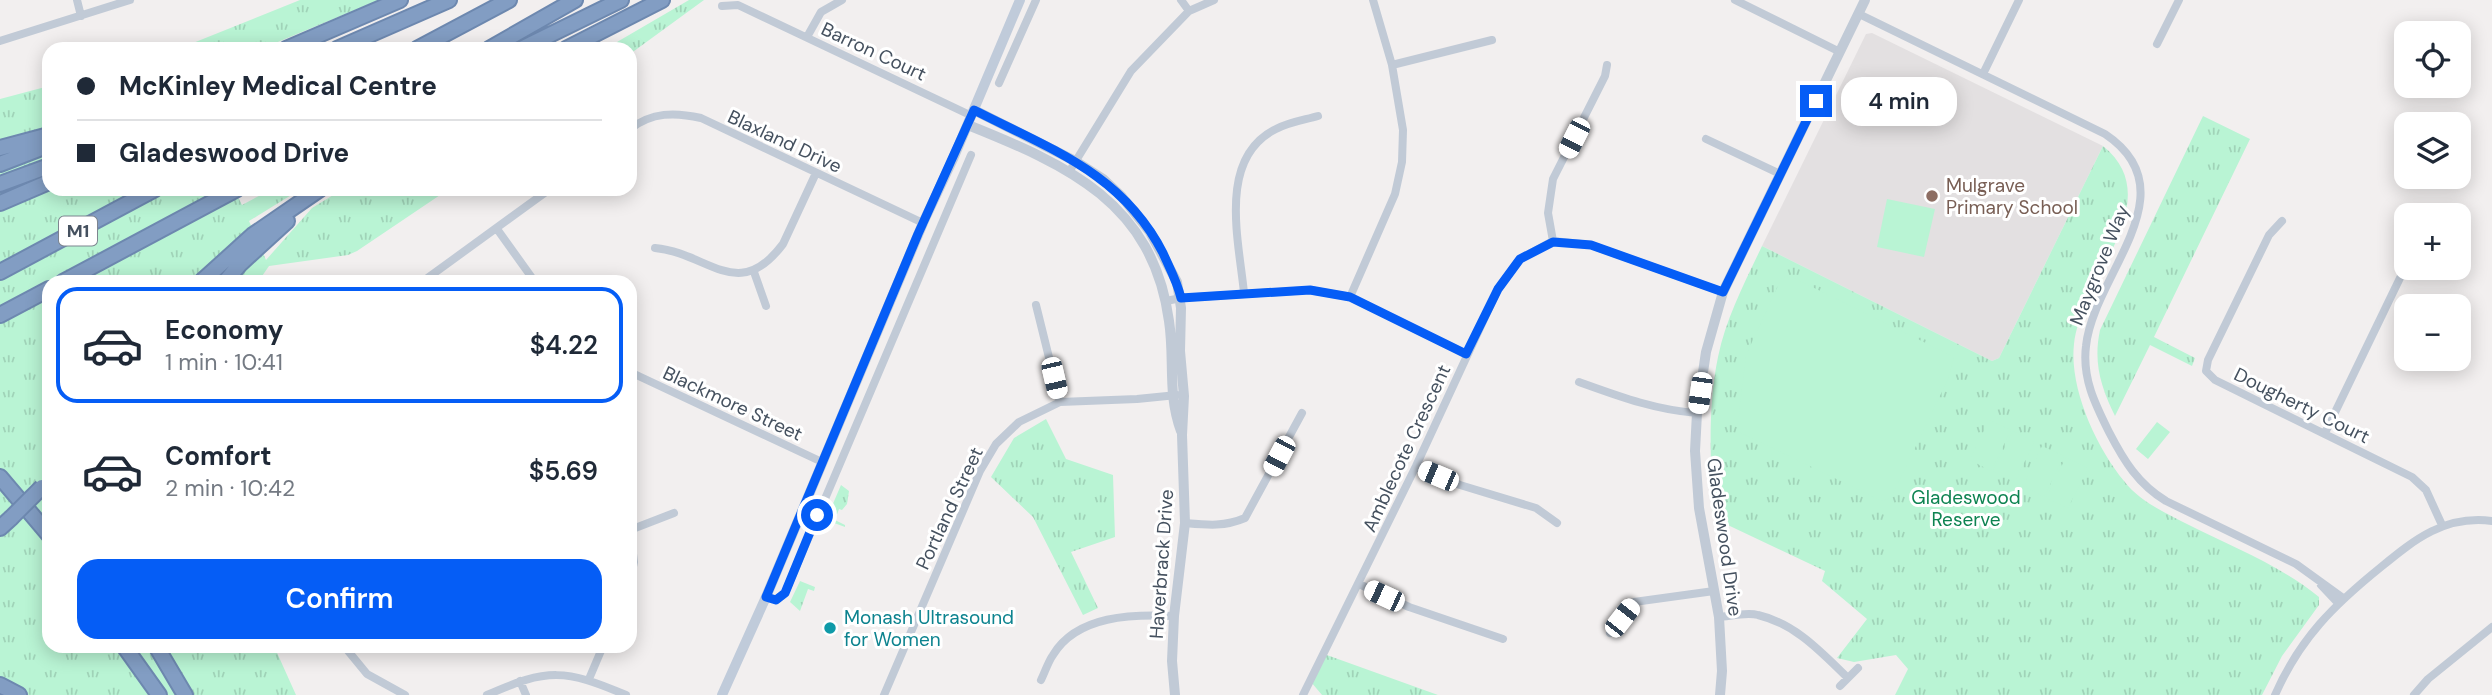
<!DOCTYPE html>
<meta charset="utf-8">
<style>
:root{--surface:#fff;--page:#f6f6f7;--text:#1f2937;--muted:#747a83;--line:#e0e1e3;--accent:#055df6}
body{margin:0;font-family:"DM Sans",sans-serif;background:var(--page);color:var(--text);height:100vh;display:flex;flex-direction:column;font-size:26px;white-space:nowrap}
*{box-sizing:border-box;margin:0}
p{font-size:23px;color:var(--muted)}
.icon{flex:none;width:38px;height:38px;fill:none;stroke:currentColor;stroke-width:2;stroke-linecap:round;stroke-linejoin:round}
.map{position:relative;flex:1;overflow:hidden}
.drawer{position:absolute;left:42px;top:275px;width:595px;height:378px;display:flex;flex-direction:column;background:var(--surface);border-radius:21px;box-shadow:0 4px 18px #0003}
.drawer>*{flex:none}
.top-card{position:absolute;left:42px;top:42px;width:595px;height:154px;border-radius:21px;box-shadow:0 4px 18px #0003;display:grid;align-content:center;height:154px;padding:0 35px;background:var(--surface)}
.controls{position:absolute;left:2394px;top:21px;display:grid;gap:14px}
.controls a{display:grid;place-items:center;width:77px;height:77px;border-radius:14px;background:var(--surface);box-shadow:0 4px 18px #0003;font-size:35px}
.end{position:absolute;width:32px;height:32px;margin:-16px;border:9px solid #055df6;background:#fff;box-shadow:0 0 0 4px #fff}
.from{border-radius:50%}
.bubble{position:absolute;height:49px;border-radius:21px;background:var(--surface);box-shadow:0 4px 18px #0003;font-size:23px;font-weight:600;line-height:49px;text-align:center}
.car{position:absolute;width:21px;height:42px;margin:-21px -10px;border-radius:9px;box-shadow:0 0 5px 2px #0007;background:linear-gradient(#fff 24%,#345 0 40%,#fff 0 76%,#345 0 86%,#fff 0)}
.top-card b{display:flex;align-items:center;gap:24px;height:66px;font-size:26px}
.top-card b+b{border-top:2px solid var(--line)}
.top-card i{width:18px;height:18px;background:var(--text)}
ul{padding:12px 0 0;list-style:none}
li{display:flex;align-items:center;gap:21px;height:116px;margin:0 14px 10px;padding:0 21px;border:4px solid transparent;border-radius:21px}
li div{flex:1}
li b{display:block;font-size:26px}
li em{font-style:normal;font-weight:600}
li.current{border-color:var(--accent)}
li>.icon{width:63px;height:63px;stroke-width:1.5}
.action{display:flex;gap:14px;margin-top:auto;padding:14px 35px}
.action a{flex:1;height:80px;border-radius:21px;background:var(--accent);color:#fff;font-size:28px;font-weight:600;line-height:80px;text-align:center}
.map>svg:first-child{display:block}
.education{fill:#e3e0e1}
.grass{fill:url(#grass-tufts)}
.pitch{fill:#b9f4d4}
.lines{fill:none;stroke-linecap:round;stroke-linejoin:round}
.motorway-casing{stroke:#6d88af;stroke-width:18}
.minor{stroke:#c1cad6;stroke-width:8}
.tertiary{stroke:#c1cad6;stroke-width:10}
.secondary{stroke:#c0cbda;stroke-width:10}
.motorway{stroke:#829dc3;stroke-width:14}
.motorway-bridge-casing{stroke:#6d88af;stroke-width:18;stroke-linecap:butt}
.motorway-bridge{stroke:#829dc3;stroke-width:14}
.route{stroke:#055df6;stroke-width:9}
.education-dot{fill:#8d6e63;stroke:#fff;stroke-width:2.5}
.culture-dot{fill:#0f9aa8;stroke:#fff;stroke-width:2.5}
.labels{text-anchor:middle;stroke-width:6;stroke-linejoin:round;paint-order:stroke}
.shield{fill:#fff;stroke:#7d858f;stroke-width:2}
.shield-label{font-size:18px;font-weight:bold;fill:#45515f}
.street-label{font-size:19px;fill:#45515f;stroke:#fff}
.education-label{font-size:19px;fill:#785e54;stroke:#fff;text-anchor:start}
.park-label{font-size:19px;fill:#0d8351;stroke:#fff}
.culture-label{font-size:19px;fill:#0d838f;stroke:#fff;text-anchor:start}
</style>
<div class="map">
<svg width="2492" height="695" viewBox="0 0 2492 695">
<defs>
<pattern id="grass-tufts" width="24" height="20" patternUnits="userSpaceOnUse" patternTransform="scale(1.75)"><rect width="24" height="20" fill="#b9f4d4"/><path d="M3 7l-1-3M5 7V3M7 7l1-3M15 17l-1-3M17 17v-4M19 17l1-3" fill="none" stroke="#a0d3b8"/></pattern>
</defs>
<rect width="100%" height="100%" fill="#f2efef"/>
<path class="education" d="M1872 33 2103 146 1999 358 1992 361 1762 246 1866 34Z"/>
<path class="grass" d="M300 0H379L261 49H178Z
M689 0H704L630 54V49H605Z
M49 86V189H234L242 205 272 189H301L249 221 266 260 312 208 343 189H449L357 251 348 255 269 266 258 282H49V646H274L296 695H0V99Z
M2203 116 2250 139 2154 337 2195 358 2192 366 2150 345 2115 416C2101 387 2093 363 2100 330Z
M2103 146C2170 200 2081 279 2074 344 2069 388 2096 447 2124 481 2140 502 2166 513 2189 525 2234 548 2280 565 2319 597V605L2282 656 2262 695H1895L1908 669 1896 655 1854 662 1837 658 1867 619 1822 581 1825 571 1713 518C1711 464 1707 410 1718 357 1726 318 1745 282 1762 246L1992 361 1999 358Z
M1046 419 1066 459 1113 475 1115 537 1071 552 1098 608 1083 615 1033 517 991 477 1014 438Z
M841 485 849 491 847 504 842 510 839 509 835 520 845 525V527L826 520Z
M800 581 815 587 814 591 808 589 800 611 790 602Z
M1324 654 1438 695H1322L1311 682Z"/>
<path class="pitch" d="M1887 199 1935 209 1924 257 1877 247Z
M1788 275 1954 357 1948 379 1891 498 1882 501 1737 431 1746 355 1781 279Z
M1989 420 2011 430 1991 471 1970 460Z
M2157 422 2170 432 2148 459 2136 449Z
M2013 431 2034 442 2015 482 1993 471Z
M2042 446 2064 456 2044 497 2023 486Z
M2066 457 2088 468 2068 508 2046 498Z"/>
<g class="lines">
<g class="motorway-casing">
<path id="motorway" d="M286 49 400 0
M337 49 449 0
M417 49 509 0
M489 49 575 0
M521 49 621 0
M566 49 662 0
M0 148 49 135
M0 164 49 145
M0 184 49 166
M0 203 49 182
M0 272 155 189
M63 282 237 189
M201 282 253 235 320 189
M225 282 240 264 287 221
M0 315 49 289
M0 477 49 535
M0 528 11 518
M124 646 159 695
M156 646 185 695
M0 685 19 695"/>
</g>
<path class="minor" d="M77 0 81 16
M1181 0 1189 11
M1735 0 1840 52
M722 6 738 5 972 116
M1859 14 2105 134C2192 192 2093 275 2086 346 2082 378 2095 404 2109 432 2124 461 2138 484 2166 501L2296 564 2343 598
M807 37 821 12 842 0
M0 41 130 0
M2157 44 2179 0
M1392 65 1492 40
M1983 74 2019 0
M999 83 1036 0
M630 129C652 112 675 112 701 118L923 223
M1706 139 1780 174
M1069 172 1131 71 1189 11 1214 0
M2282 221 2269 235 2208 360 2206 371 2215 380 2412 477 2426 490 2442 525
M497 229 535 282
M1553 241 1548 213 1553 179 1605 76 1607 65
M655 248C709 253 738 304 783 244L816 173
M754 272 766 306
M422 282 550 189
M1244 293C1239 241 1217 158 1276 129 1289 122 1304 120 1318 116
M1350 297 1395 194 1402 162 1403 130 1392 65 1373 0
M1166 301 1181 298 1310 290 1350 297 1466 354
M1036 305 1060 402
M630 372 822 462
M1579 382C1618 396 1655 410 1697 413
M2325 433 2400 278
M1416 466 1460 485 1536 508 1557 523
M1185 523C1207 525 1224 527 1245 518L1302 413
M630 530 634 562 630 581
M630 530 674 513
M1359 584 1409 607 1503 639
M2321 585 2338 603
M766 597 776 600 785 593 971 155
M1719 617C1731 616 1747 612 1758 615 1796 624 1821 652 1848 678
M1610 633 1634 602 1714 591
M344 646 367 674 405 695
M589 679 603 646
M1041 680C1045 672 1048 662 1053 655 1077 615 1133 614 1174 616
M520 681 526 695
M1840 686 1858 668
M487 695C548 668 565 669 626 695
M884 695 980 471 996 444 1019 422 1060 402 1137 399 1177 395
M1303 695 1416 466 1498 289 1520 259 1553 241 1591 245 1723 292
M2275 695C2300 638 2334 605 2381 567 2415 539 2445 515 2492 521
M2414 695 2428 679 2492 627"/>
<path class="tertiary" d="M974 110 1075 161 1103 179 1122 197 1150 232 1177 282 1181 308 1180 351 1184 396 1182 435 1185 523 1174 616 1172 661 1175 695
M968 125C1068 165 1153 203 1169 321 1175 360 1167 393 1181 431
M1720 695 1722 671 1719 617 1699 508 1695 451 1697 413 1706 352 1723 292 1865 0"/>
<path class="secondary" d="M722 695 766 597 923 223 953 159 1020 0"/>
<use href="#motorway" class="motorway"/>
<g class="motorway-bridge-casing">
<path id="motorway-bridge" d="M11 518 42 487"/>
</g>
<use href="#motorway-bridge" class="motorway-bridge"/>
</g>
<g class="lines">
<path class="route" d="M817 515 785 593 776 600 766 597 918 234 974 110C1050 149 1122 173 1163 253 1170 269 1177 281 1181 298L1310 290 1350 297 1466 354 1498 289 1520 259 1553 242 1591 245 1723 292 1816 101"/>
</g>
<circle class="education-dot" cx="1932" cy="196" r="7"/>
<circle class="culture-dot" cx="830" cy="628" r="7"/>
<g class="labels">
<rect class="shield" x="59" y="216.5" width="38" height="29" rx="5"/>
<g class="shield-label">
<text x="78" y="237">M1</text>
</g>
<g class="street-label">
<text transform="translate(874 51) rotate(25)" y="7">Barron Court</text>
<text transform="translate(785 141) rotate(25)" y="7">Blaxland Drive</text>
<text transform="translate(2099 265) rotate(-68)" y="7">Maygrove Way</text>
<text transform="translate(733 403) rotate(25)" y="7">Blackmore Street</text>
<text transform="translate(2302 405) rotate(26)" y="7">Dougherty Court</text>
<text transform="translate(1406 448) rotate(-65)" y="7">Amblecote Crescent</text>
<text transform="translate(949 508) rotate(-65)" y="7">Portland Street</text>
<text transform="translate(1725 537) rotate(82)" y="7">Gladeswood Drive</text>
<text transform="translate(1161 564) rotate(-86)" y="7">Haverbrack Drive</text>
</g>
<g class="education-label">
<text x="1946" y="192">Mulgrave<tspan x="1946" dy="22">Primary School</tspan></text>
</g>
<g class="park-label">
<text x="1966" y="504">Gladeswood<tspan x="1966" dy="22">Reserve</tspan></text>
</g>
<g class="culture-label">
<text x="844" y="624">Monash Ultrasound<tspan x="844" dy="22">for Women</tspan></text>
</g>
</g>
</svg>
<div class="controls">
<a><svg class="icon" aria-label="locate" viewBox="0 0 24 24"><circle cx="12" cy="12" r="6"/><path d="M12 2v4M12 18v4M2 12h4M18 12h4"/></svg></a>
<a><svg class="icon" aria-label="layers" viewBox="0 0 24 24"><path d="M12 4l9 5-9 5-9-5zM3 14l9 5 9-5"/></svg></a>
<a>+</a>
<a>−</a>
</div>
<i class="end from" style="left:817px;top:515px"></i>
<i class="end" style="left:1816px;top:101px"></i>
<div class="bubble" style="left:1841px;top:77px;width:116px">4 min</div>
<i class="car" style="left:1574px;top:138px;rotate:207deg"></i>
<i class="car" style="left:1054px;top:378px;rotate:167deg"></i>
<i class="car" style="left:1700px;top:393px;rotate:188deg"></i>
<i class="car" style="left:1279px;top:456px;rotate:208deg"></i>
<i class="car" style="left:1438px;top:476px;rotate:293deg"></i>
<i class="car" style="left:1384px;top:596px;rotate:295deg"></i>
<i class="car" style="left:1622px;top:618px;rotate:38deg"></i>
<div class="top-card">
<b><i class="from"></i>McKinley Medical Centre</b>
<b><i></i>Gladeswood Drive</b>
</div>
<section class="drawer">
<ul>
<li class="current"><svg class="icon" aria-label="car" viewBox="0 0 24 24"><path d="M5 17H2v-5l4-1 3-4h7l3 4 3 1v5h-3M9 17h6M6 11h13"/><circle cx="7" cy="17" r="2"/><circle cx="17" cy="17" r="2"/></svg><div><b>Economy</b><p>1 min · 10:41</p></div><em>$4.22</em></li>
<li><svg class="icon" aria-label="car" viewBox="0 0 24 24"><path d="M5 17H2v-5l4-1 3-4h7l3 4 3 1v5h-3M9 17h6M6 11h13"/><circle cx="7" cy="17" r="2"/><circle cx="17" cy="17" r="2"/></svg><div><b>Comfort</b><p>2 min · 10:42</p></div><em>$5.69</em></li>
</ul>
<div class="action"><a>Confirm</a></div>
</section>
</div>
